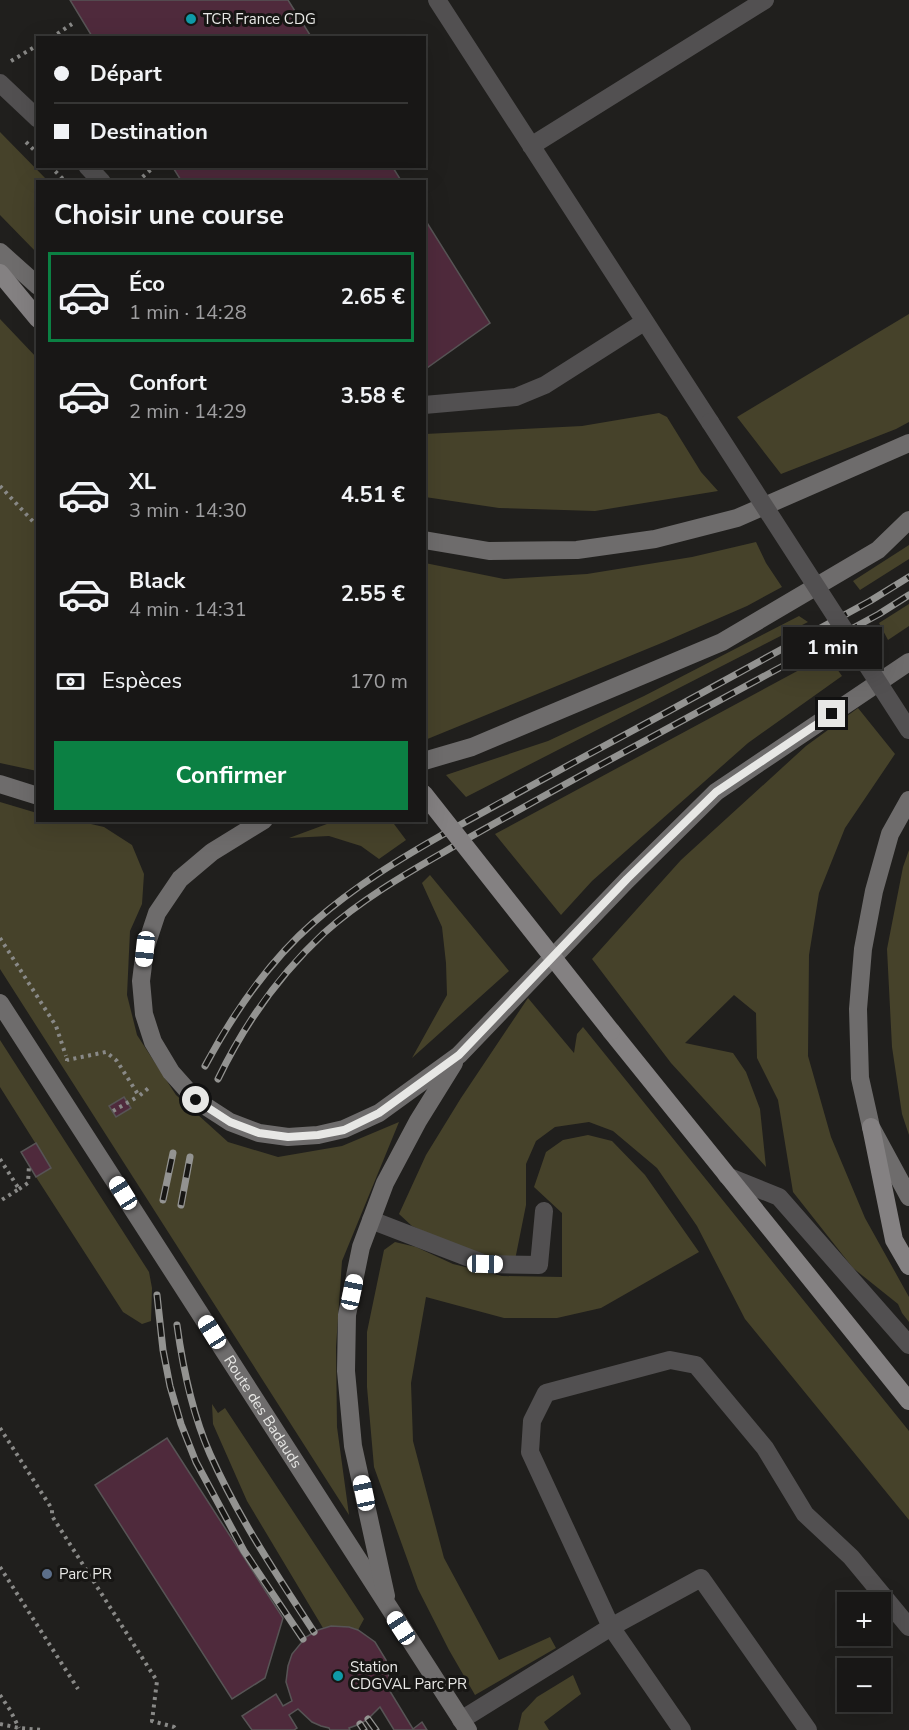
<!DOCTYPE html>
<html lang="fr">
<meta charset="utf-8">
<style>
:root{--surface:#181716;--page:#252423;--text:#f1f3f6;--muted:#9f9fa1;--line:#363635;--accent:#0b8043}
body{margin:0;font-family:"Nunito Sans",sans-serif;background:var(--page);color:var(--text);height:100vh;display:flex;flex-direction:column;font-size:22px;white-space:nowrap}
*{box-sizing:border-box;margin:0}
p{font-size:20px;color:var(--muted)}
.icon{flex:none;width:33px;height:33px;fill:none;stroke:currentColor;stroke-width:2;stroke-linecap:round;stroke-linejoin:round}
.map{position:relative;flex:1;overflow:hidden}
.side{position:absolute;left:36px;top:180px;width:390px;height:642px;display:flex;flex-direction:column;background:var(--surface);border-radius:0px;box-shadow:0 6px 24px #0002,0 0 0 2px var(--line)}
.side>*{flex:none}
.banner{position:absolute;left:36px;top:36px;width:390px;height:132px;border-radius:0px;box-shadow:0 6px 24px #0002,0 0 0 2px var(--line);display:grid;align-content:center;height:132px;padding:0 18px;background:var(--surface)}
.controls{position:absolute;left:837px;top:1592px;display:grid;gap:12px}
.controls a{display:grid;place-items:center;width:54px;height:54px;border-radius:0px;background:var(--surface);box-shadow:0 6px 24px #0002,0 0 0 2px var(--line);font-size:30px}
.end{position:absolute;width:27px;height:27px;margin:-14px;border:8px solid #e7e7e5;background:#111;box-shadow:0 0 0 3px #111}
.from{border-radius:50%}
.bubble{position:absolute;height:42px;border-radius:0px;background:var(--surface);box-shadow:0 6px 24px #0002,0 0 0 2px var(--line);font-size:20px;font-weight:700;line-height:42px;text-align:center}
.car{position:absolute;width:18px;height:36px;margin:-18px -9px;border-radius:8px;box-shadow:0 0 4px 2px #0007;background:linear-gradient(#fff 24%,#345 0 40%,#fff 0 76%,#345 0 86%,#fff 0)}
.banner b{display:flex;align-items:center;gap:21px;height:57px;font-size:22px}
.banner b+b{border-top:2px solid var(--line)}
.banner i{width:15px;height:15px;background:var(--text)}
ul{padding:0;list-style:none}
li{display:flex;align-items:center;gap:18px;height:90px;margin:0 12px 9px;padding:0 6px;border:3px solid transparent;border-radius:0px}
li div{flex:1}
li b{display:block;font-size:22px}
li em{font-style:normal;font-weight:700}
li.on{border-color:var(--accent)}
li>.icon{width:54px;height:54px;stroke-width:1.5}
h2{padding:0 18px;font-size:27px;line-height:72px}
.pay{display:flex;align-items:center;gap:15px;height:66px;padding:0 18px;font-size:22px}
.pay p{margin-inline-start:auto}
.cta{display:flex;gap:12px;margin-top:auto;padding:12px 18px}
.cta a{flex:1;height:69px;border-radius:0px;background:var(--accent);color:#fff;font-size:24px;font-weight:700;line-height:69px;text-align:center}
.map>svg:first-child{display:block}
.green{fill:#46422a}
.building{fill:#4f2a3c;stroke:#575455;stroke-width:1.5}
.lines{fill:none;stroke-linecap:round;stroke-linejoin:round}
.path{stroke:#898987;stroke-width:4;stroke-dasharray:3 4.5;stroke-linecap:butt}
.lane{stroke:#525051;stroke-width:18}
.secondary{stroke:#6e6c6c;stroke-width:18}
.primary{stroke:#848182;stroke-width:18}
.rail-casing{stroke:#939391;stroke-width:7}
.rail{stroke:#171614;stroke-width:4.5;stroke-dasharray:14;stroke-linecap:butt}
.lane-bridge{stroke:#525051;stroke-width:18}
.primary-bridge{stroke:#848182;stroke-width:18}
.route{stroke:#e7e7e5;stroke-width:8}
.culture-dot{fill:#0f9aa8;stroke:#171614;stroke-width:2}
.service-dot{fill:#5c6f8a;stroke:#171614;stroke-width:2}
.labels{text-anchor:middle;stroke-width:6;stroke-linejoin:round;paint-order:stroke}
.poi-label{font-size:15px;fill:#e7e7e5;stroke:#171614;text-anchor:start}
.street-label{font-size:15px;fill:#e7e7e5;stroke:#171614}
</style>
<div class="map">
<svg width="909" height="1730" viewBox="0 0 909 1730">
<rect width="100%" height="100%" fill="#201f1d"/>
<path class="green" d="M0 132 48 181 38 182 37 253 0 215Z
M909 314V422L896 429 781 474 737 417Z
M0 319 37 358V771L0 763Z
M659 413 667 417 701 472 718 491 595 511 499 508 425 497V434L582 426Z
M756 542 766 563 782 587 747 606 664 642 425 740V563L504 579 587 574 692 557Z
M909 545V559L860 590 853 581Z
M909 604V626L888 640 879 623Z
M799 616 808 622 466 797 446 775 548 741 644 696Z
M827 655 842 676 748 743 592 881 561 915 495 834Z
M858 708 895 754 845 828 819 893 809 955 808 1056 831 1137 865 1218 909 1297V1322L902 1313 898 1304 853 1268 793 1192 778 1100 757 1058 756 1013 734 995 685 1043 733 1053 746 1072 760 1109 766 1167 671 1063 592 959 681 860 806 746Z
M0 802 37 813 38 820 78 821 104 827 132 845 144 874 142 904 130 931 127 995 137 1035 176 1095 228 1142 278 1157 342 1146 399 1122 342 1261 336 1347 337 1427 349 1515 0 969Z
M391 820 406 840 379 859 361 846 329 836 289 838 335 821Z
M909 850V1135L902 1114 892 1047 887 949 903 867Z
M430 875 509 971 412 1058 447 995 446 963 442 927 422 883Z
M528 998 574 1053 577 1034 583 1027 909 1431V1520L745 1319 697 1226 657 1168 613 1131 589 1122 555 1127 536 1141 526 1164V1205L515 1260 488 1257 440 1239 412 1226 399 1214 426 1155 461 1098Z
M0 1040 149 1272 152 1288 151 1321 142 1324 123 1312 36 1177 51 1168 0 1087Z
M588 1135 612 1141 645 1175 699 1252 601 1308 557 1318H504L426 1297 411 1383 413 1441 444 1558 499 1660 550 1637 556 1648 475 1695 449 1650 418 1589 374 1467 367 1387V1332L384 1250 395 1242 416 1247 453 1264 502 1276 562 1277V1213L534 1187 546 1152 563 1140Z
M212 1404 218 1413 225 1408 364 1619 358 1630 338 1626 323 1628 247 1501 213 1424Z
M573 1675 581 1694 544 1722 549 1730H518L522 1713 537 1697Z"/>
<path class="building" d="M70 0H288L312 38H93Z
M172 166H392L402 182H182Z
M424 218 490 323 424 370Z
M124 1097 131 1108 116 1117 109 1106Z
M36 1143 51 1168 36 1177 21 1152Z
M167 1438 283 1618 265 1678 232 1699 95 1485Z
M331 1626 349 1627 358 1630 375 1642 386 1660 389 1679 388 1688 413 1729 422 1722 427 1730H394L380 1707 368 1719 360 1724 349 1728 350 1730H330L329 1728 321 1726 312 1722 298 1709 289 1715 297 1728 294 1730H252L242 1716 276 1694 283 1706 292 1701 286 1682 288 1666 292 1654 306 1637 318 1630Z"/>
<g class="lines">
<path class="path" d="M51 38 72 24
M11 61 38 45
M26 142 38 154
M50 166 65 181
M137 182 155 166
M0 486 38 527
M0 938 56 1026 66 1056
M67 1061V1060L106 1052 117 1061 139 1096 151 1086
M113 1111 139 1096
M0 1159 19 1189 0 1201
M19 1189 28 1183 29 1165
M0 1428 52 1509V1516L157 1681 152 1721 174 1727 176 1730
M0 1567 78 1689
M0 1695 10 1710 19 1728
M0 1724 19 1728 43 1730"/>
<path class="lane" d="M437 0 710 422
M0 83 38 119
M531 146 765 0
M87 166 102 182
M424 405 516 397 545 385 644 322
M727 1176 779 1197 909 1345
M371 1220 485 1264 539 1265 544 1211
M461 1720 611 1627 682 1730
M808 1730 701 1578 611 1627 530 1452 532 1421 546 1393 670 1360 696 1365 765 1448 805 1514 851 1557 909 1627"/>
<g class="secondary">
<path d="M0 252 38 286"/>
<path d="M424 540 489 551 577 550 655 539 737 518 909 443"/>
<path d="M424 761 472 747 722 642 878 550 909 520"/>
<path d="M0 784 38 796"/>
<path d="M909 800 890 834 874 891 863 949 858 1009 860 1078 871 1127 909 1197"/>
<path d="M264 820 212 852 180 879 157 913 145 949 141 981 144 1014 153 1042 171 1072 196 1100 230 1122 259 1133 288 1137 318 1135 344 1129 379 1113 459 1055 627 880 716 792 909 662"/>
<path id="s1" d="M0 1003 468 1730"/>
<path d="M386 1596 353 1446 346 1371 347 1315 361 1247 385 1183 418 1121 454 1063"/>
</g>
<path class="primary" d="M0 273 38 319
M611 1031 909 1401
M871 1127 894 1240 909 1266"/>
<g class="rail-casing">
<path id="rail" d="M205 1066C234 1012 268 962 314 922 355 886 401 858 449 831 492 807 536 783 580 759 677 707 773 654 870 601L909 577
M218 1079C245 1023 278 976 324 933 361 900 402 876 444 852 493 824 542 797 591 770 687 718 783 666 879 614L909 595
M163 1200 173 1153
M181 1205 190 1157
M157 1295 163 1350 170 1386 181 1424 196 1462 244 1551 303 1639
M177 1325C183 1369 192 1413 210 1454 238 1517 276 1574 314 1632
M368 1719 376 1730
M360 1724 364 1730"/>
</g>
<use href="#rail" class="rail"/>
<path class="lane-bridge" d="M710 422 909 730"/>
<path class="primary-bridge" d="M424 794 611 1031"/>
</g>
<g class="lines">
<path class="route" d="M196 1100 230 1122 259 1133 288 1137 318 1135 344 1130 379 1113 459 1055 627 879 716 792 832 714"/>
</g>
<g class="culture-dot">
<circle cx="191" cy="19" r="6"/>
<circle cx="338" cy="1676" r="6"/>
</g>
<circle class="service-dot" cx="47" cy="1574" r="6"/>
<g class="labels">
<g class="poi-label">
<text x="203" y="24">TCR France CDG</text>
<text x="59" y="1579">Parc PR</text>
<text x="350" y="1672">Station<tspan x="350" dy="17">CDGVAL Parc PR</tspan></text>
</g>
<g class="street-label">
<text dy="5" stroke="none"><textPath href="#s1" startOffset="486">Route des Badauds</textPath></text>
</g>
</g>
</svg>
<div class="controls">
<a>+</a>
<a>−</a>
</div>
<i class="end from" style="left:196px;top:1100px"></i>
<i class="end" style="left:832px;top:714px"></i>
<div class="bubble" style="left:783px;top:627px;width:99px">1 min</div>
<i class="car" style="left:145px;top:949px;rotate:186deg"></i>
<i class="car" style="left:123px;top:1193px;rotate:328deg"></i>
<i class="car" style="left:485px;top:1264px;rotate:91deg"></i>
<i class="car" style="left:352px;top:1292px;rotate:12deg"></i>
<i class="car" style="left:212px;top:1332px;rotate:328deg"></i>
<i class="car" style="left:364px;top:1493px;rotate:348deg"></i>
<i class="car" style="left:401px;top:1628px;rotate:327deg"></i>
<div class="banner">
<b><i class="from"></i>Départ</b>
<b><i></i>Destination</b>
</div>
<section class="side">
<h2>Choisir une course</h2>
<ul>
<li class="on"><svg class="icon" aria-label="car" viewBox="0 0 24 24"><path d="M5 17H2v-5l4-1 3-4h7l3 4 3 1v5h-3M9 17h6M6 11h13"/><circle cx="7" cy="17" r="2"/><circle cx="17" cy="17" r="2"/></svg><div><b>Éco</b><p>1 min · 14:28</p></div><em>2.65 €</em></li>
<li><svg class="icon" aria-label="car" viewBox="0 0 24 24"><path d="M5 17H2v-5l4-1 3-4h7l3 4 3 1v5h-3M9 17h6M6 11h13"/><circle cx="7" cy="17" r="2"/><circle cx="17" cy="17" r="2"/></svg><div><b>Confort</b><p>2 min · 14:29</p></div><em>3.58 €</em></li>
<li><svg class="icon" aria-label="car" viewBox="0 0 24 24"><path d="M5 17H2v-5l4-1 3-4h7l3 4 3 1v5h-3M9 17h6M6 11h13"/><circle cx="7" cy="17" r="2"/><circle cx="17" cy="17" r="2"/></svg><div><b>XL</b><p>3 min · 14:30</p></div><em>4.51 €</em></li>
<li><svg class="icon" aria-label="car" viewBox="0 0 24 24"><path d="M5 17H2v-5l4-1 3-4h7l3 4 3 1v5h-3M9 17h6M6 11h13"/><circle cx="7" cy="17" r="2"/><circle cx="17" cy="17" r="2"/></svg><div><b>Black</b><p>4 min · 14:31</p></div><em>2.55 €</em></li>
</ul>
<div class="pay"><svg class="icon" aria-label="cash" viewBox="0 0 24 24"><path d="M3 7h18v10H3z"/><circle cx="12" cy="12" r="2"/></svg>Espèces<p>170 m</p></div>
<div class="cta"><a>Confirmer</a></div>
</section>
</div>
